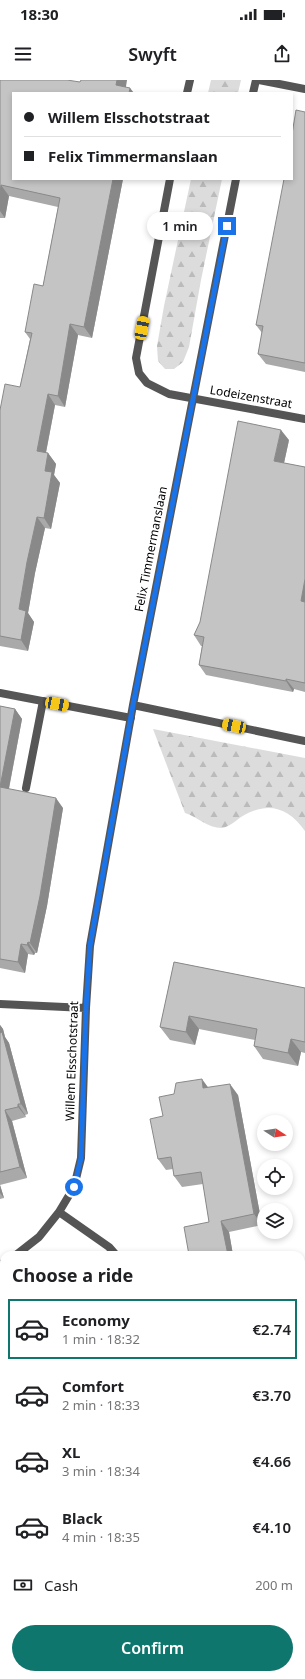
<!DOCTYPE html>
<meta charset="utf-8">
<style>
:root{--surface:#fff;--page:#f2f2f2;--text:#202124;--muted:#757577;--line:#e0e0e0;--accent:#0f766e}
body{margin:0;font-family:"Noto Sans",sans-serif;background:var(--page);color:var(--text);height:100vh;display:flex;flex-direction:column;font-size:15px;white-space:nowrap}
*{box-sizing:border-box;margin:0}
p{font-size:13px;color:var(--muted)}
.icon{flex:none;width:22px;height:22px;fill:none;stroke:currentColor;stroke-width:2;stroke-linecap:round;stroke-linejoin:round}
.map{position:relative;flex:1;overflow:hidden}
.drawer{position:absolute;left:0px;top:1171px;width:305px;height:428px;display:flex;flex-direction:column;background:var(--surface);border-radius:12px 12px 0 0;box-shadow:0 2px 6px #0003}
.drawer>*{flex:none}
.guide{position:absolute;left:12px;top:12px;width:281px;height:88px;border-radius:0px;box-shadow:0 2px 6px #0003;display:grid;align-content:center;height:88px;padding:0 12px;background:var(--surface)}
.needle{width:26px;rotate:102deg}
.tools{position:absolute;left:257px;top:1035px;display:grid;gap:8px}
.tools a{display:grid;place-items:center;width:36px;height:36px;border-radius:50%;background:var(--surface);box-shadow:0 2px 6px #0003;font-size:20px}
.end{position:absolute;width:18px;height:18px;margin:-9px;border:5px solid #1a73e8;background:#fff;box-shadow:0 0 0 2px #fff}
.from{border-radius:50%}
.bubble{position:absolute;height:28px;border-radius:14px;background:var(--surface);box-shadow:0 2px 6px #0003;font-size:13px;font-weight:600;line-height:28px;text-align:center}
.car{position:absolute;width:12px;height:24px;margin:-12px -6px;border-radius:5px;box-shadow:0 0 3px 1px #0007;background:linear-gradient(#f5c518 24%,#345 0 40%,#f5c518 0 76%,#345 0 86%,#f5c518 0)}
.guide b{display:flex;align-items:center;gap:14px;height:38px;font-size:15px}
.guide b+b{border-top:1px solid var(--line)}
.guide i{width:10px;height:10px;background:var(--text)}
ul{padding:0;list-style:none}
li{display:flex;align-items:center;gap:12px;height:60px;margin:0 8px 6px;padding:0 4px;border:2px solid transparent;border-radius:0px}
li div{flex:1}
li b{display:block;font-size:15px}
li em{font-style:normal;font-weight:600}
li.active{border-color:var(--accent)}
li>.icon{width:36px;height:36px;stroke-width:1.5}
h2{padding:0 12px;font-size:18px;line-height:48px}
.pay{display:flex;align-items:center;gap:10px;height:44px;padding:0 12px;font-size:15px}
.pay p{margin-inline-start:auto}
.cta{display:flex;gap:8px;margin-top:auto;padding:8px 12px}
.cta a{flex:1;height:46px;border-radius:24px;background:var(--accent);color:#fff;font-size:16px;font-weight:600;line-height:46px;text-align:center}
.status{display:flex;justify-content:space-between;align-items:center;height:28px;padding:0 20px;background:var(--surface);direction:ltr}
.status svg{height:11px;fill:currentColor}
header{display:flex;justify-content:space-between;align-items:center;height:52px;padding:0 12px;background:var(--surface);font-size:18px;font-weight:600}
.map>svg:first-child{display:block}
.forest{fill:url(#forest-firs)}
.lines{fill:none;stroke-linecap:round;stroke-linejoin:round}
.service{stroke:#555;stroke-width:8}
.minor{stroke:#555;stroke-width:8}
.wall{fill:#a9a9a9}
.shaded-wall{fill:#898989}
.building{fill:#c4c4c4;stroke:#898989}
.route{stroke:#1a73e8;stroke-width:5}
.labels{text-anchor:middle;stroke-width:4;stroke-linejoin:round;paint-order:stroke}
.street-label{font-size:12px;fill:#000;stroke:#fff}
</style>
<div class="status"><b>18:30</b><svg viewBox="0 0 49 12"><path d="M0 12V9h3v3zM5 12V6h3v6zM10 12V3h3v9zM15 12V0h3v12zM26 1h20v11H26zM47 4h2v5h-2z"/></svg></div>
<header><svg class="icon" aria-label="menu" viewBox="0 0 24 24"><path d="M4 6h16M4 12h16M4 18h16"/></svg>Swyft<svg class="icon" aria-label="share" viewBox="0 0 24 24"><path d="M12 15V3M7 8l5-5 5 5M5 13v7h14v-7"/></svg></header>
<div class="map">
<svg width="305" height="1599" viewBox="0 0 305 1599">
<defs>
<pattern id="forest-firs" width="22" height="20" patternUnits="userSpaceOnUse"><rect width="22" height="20" fill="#dcdcdc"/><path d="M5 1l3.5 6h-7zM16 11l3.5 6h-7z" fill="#bbb"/></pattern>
</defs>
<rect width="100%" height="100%" fill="#fff"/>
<path class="forest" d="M211 0H241L238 13H208Z
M191 99H222L201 200 189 267 183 282 174 289H165L158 281 157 266 164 226Z
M153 649 305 678V751C288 727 267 721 241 737 236 741 228 747 222 748 207 748 198 737 185 733Z"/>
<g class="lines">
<path class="service" d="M26 708 43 621"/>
<path class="minor" d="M259 0 305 9
M187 13 190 0
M253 13 256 0
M170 99 136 278 139 293 147 303 169 314 305 339
M0 613 131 638
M133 625 305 661
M0 924 86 928
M59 1132 109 1167 116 1175
M16 1175 39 1157 59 1132 74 1107 81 1078 86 928 90 866 133 625 236 99
M0 1184 4 1183
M237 1599 238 1595"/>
</g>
<path class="wall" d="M0 0 80 2 127 0 13 99H123L92 258 78 255 65 327 55 325 46 373H48L56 384 54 395 60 403 51 449 45 448 35 493 28 533 34 542 28 571 0 566V330L20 307 30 259 25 252 43 206 58 127 9 116 5 138H0Z
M305 32V292L266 284 258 274 262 253 256 245Z
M289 360 284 383 305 387V612L294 609 293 612 206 595 199 585 202 566H201L194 555Z
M0 626 15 629 22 639 9 709 63 728 47 826 37 873H35L34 875 28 874 25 893 0 888Z
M174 882 305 908V973L301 972 298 986 263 979 254 966 255 960 199 949 195 965 170 960 160 947Z
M0 945 3 949 5 957 9 963 28 1034 25 1035 26 1037 12 1041 27 1098 0 1105 4 1118 0 1119Z
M208 1007 238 1015 262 1145 229 1152 233 1175H189L209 1142 203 1104 182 1107 174 1096 173 1089 166 1090 158 1079Z
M4 1212V1256L0 1257V1213Z
M301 1308 304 1312 305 1316V1407L301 1408Z
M0 1371 2 1375 4 1381V1595H184L185 1599H0Z
M301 1411 305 1430V1592L301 1593Z"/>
<path class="shaded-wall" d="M117 0H127L125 13 116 5Z
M130 8 134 13H129Z
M113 99H123L92 258 84 247Z
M1 105 9 116 5 138 0 131V113Z
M70 244 78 255 65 327 58 316Z
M48 314 55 325 44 382 37 371Z
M281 350 289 360 282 392 274 381Z
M48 373 56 384 54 395 60 403 51 449 44 438 45 391Z
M37 437 45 448 35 493 28 533 34 542 28 571 21 560 19 529 27 482Z
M305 499V527L301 521Z
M286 599 294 609 293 612 286 601Z
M15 629 22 639 7 718 0 707Z
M56 718 63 728 47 826 37 873 30 863Z
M28 862 35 873 34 875 27 865Z
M21 864 28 874 25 893 18 882Z
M189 936 199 949 195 965 186 952Z
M0 945 3 949 5 957 9 963 28 1034 21 1024 0 953Z
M291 959 301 972 298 986 288 973Z
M202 999 210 1010 203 1008Z
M230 1004 238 1015 262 1145 254 1134Z
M18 1024 25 1035 26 1037 18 1027Z
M5 1030 12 1041 27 1098 20 1087Z
M0 1104V1105L4 1118 0 1113Z
M221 1141 229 1152 233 1175H228Z
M301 1308 304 1312 305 1316V1345L301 1325Z
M0 1371 2 1375 4 1381V1394L1 1390 0 1385Z
M0 1397 4 1403V1422L0 1406Z
M301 1411 305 1430V1458L301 1438Z
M179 1595H184L185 1599H182Z"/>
<path class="building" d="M0 0H67L80 2 81 0H117L116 5 130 8 129 13H13V99H113L84 247 70 244 58 316 48 314 37 371 48 373 45 391 52 392 44 438 37 437 27 482 19 529 26 531 21 560 0 556V330L5 304 20 307 32 253 25 252 34 204 43 206 60 118 1 105 0 113Z
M296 30 305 32V283L258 274 263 246 256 245 284 99H292V54Z
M238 341 281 350 274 381 305 387V499L301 521 305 522V603L286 599V601L199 585 204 557 194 555 200 542Z
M0 626 15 629 0 707 56 718 40 816 30 863 28 862 27 865 21 864 18 882 0 879Z
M174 882 305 908V962L291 959 288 973 254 966 257 949 189 936 186 952 160 947Z
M2 952 21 1024H18V1027L5 1030 20 1087 0 1092V953Z
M202 999 203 1008 230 1004 254 1134 221 1141 228 1175H189L184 1147 209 1142 201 1092 174 1096 171 1077 158 1079 150 1039 163 1036 159 1017 174 1014 176 1003Z
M4 1212V1244L0 1245V1213Z
M301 1325 305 1345V1394L301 1395Z
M0 1406 4 1422V1595H131L116 1599H0Z
M301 1438 305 1458V1579L301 1580Z
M150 1595H176L160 1599H151Z"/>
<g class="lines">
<path class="route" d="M74 1107 81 1078 86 928 90 866 133 625 227 146"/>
</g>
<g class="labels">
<g class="street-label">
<text transform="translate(251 317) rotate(10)" y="4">Lodeizenstraat</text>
<text transform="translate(151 469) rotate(-79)" y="4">Felix Timmermanslaan</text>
<text transform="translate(72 981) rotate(-88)" y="4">Willem Elsschotstraat</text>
</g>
</g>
</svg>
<div class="tools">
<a><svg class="needle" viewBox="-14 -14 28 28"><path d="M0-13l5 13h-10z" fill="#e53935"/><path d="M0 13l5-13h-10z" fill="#757577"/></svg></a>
<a><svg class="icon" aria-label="locate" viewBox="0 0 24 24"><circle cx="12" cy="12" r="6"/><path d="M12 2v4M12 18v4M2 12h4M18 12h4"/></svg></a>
<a><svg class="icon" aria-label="layers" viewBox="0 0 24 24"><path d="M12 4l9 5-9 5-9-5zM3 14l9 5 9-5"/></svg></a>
</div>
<i class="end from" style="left:74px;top:1107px"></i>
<i class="end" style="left:227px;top:146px"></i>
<div class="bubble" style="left:147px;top:132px;width:66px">1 min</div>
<i class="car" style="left:142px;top:248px;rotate:11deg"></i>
<i class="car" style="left:57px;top:624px;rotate:101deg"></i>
<i class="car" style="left:234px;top:646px;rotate:282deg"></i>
<div class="guide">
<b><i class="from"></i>Willem Elsschotstraat</b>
<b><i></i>Felix Timmermanslaan</b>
</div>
<section class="drawer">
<h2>Choose a ride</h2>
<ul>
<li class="active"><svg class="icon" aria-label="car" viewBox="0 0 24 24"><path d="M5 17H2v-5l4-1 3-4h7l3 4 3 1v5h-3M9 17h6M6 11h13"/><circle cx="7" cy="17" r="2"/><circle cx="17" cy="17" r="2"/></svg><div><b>Economy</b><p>1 min · 18:32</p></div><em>€2.74</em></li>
<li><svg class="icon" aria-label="car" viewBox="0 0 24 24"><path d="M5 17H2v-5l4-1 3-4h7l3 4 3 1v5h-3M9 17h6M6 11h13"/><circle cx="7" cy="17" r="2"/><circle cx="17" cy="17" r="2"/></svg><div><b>Comfort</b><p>2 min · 18:33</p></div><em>€3.70</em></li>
<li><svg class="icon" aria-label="car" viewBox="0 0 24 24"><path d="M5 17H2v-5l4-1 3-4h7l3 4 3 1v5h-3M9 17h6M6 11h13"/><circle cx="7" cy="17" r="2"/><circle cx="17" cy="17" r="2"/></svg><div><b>XL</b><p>3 min · 18:34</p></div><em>€4.66</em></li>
<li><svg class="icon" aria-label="car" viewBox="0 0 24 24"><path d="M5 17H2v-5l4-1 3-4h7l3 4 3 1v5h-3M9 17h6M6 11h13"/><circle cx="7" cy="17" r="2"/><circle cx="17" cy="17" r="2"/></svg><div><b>Black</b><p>4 min · 18:35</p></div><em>€4.10</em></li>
</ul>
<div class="pay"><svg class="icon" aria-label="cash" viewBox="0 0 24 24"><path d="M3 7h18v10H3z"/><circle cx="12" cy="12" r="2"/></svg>Cash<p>200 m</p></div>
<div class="cta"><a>Confirm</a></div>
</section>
</div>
